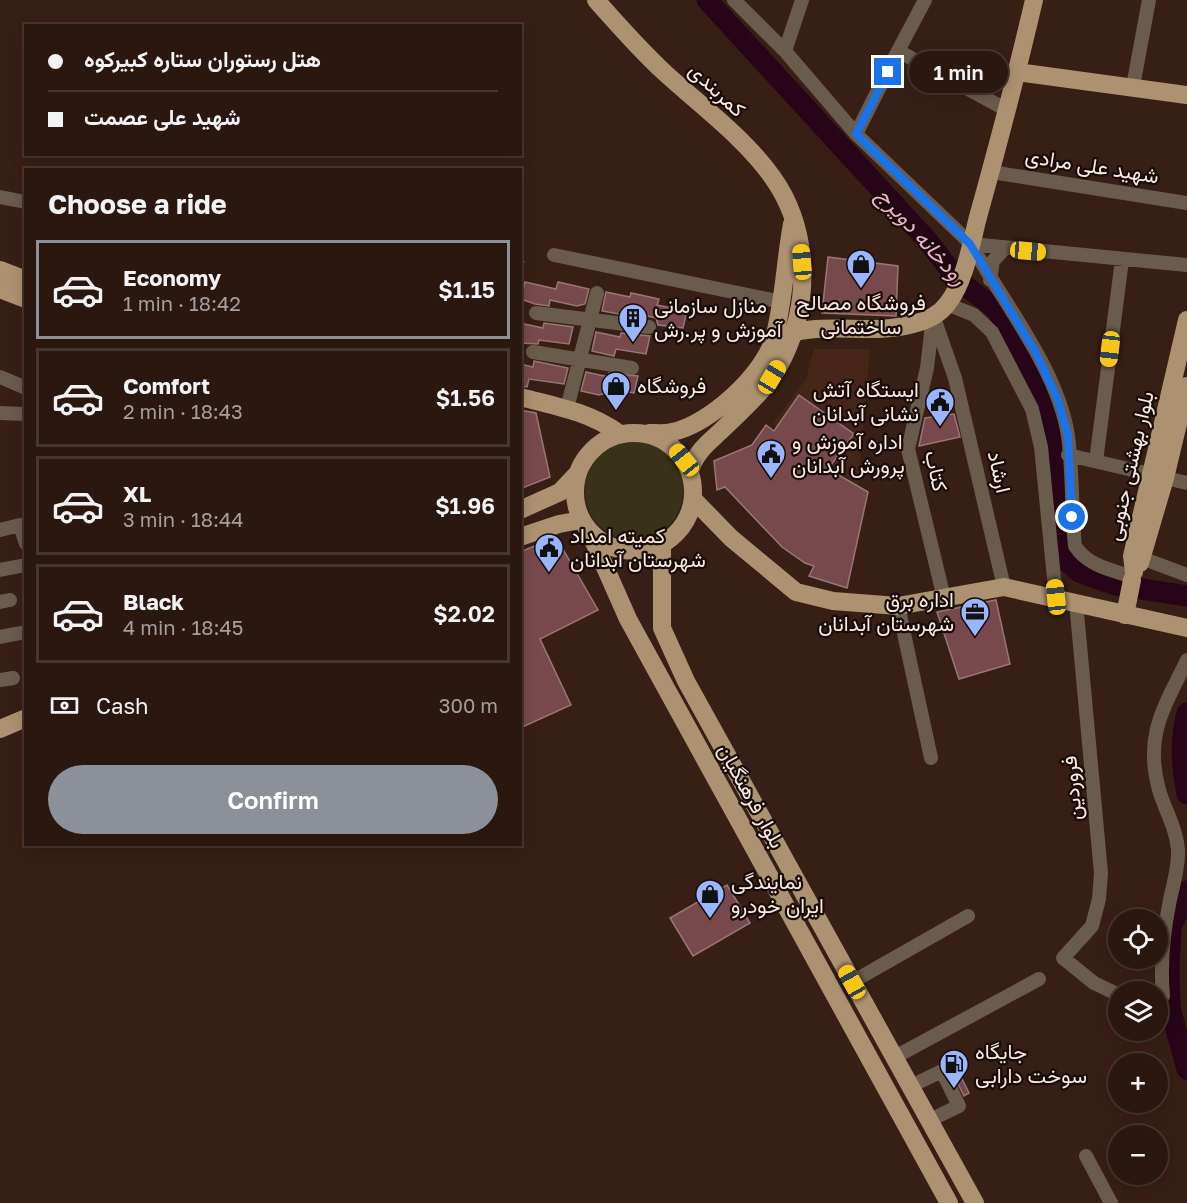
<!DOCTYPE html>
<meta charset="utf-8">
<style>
:root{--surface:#2a1710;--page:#36241e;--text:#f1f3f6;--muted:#a59f9f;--line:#463630;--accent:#8c9099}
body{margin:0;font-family:"Golos Text",Vazirmatn,sans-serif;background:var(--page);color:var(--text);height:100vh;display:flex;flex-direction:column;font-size:22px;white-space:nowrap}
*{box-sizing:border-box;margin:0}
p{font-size:20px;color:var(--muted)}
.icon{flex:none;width:33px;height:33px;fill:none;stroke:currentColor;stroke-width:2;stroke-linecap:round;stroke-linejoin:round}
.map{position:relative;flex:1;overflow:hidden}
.sheet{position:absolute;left:24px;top:168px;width:498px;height:678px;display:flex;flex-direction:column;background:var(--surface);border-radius:0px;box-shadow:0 3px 15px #0003,0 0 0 2px var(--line)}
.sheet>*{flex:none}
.hud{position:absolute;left:24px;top:24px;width:498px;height:132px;border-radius:0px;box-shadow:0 3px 15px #0003,0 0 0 2px var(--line);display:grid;align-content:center;height:132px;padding:0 24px;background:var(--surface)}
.controls{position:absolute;left:1108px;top:909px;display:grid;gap:12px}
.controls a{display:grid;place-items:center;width:60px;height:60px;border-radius:50%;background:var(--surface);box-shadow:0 3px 15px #0003,0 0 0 2px var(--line);font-size:30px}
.end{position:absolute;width:27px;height:27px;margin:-14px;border:8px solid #1a73e8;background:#fff;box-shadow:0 0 0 3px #fff}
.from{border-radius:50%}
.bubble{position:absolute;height:42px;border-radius:21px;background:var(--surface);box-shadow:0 3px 15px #0003,0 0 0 2px var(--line);font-size:20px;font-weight:600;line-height:42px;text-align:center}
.car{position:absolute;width:18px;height:36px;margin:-18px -9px;border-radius:8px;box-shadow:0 0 4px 2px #0007;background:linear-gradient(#f5c518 24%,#345 0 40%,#f5c518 0 76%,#345 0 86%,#f5c518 0)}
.hud b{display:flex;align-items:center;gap:21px;height:57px;font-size:22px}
.hud b+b{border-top:2px solid var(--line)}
.hud i{width:15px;height:15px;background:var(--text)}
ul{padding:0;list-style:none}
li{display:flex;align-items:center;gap:18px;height:99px;margin:0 12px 9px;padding:0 12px;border:3px solid var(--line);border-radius:0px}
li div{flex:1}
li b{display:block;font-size:22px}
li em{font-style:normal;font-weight:600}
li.selected{border-color:var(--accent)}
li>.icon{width:54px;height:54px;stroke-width:1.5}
h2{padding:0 24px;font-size:27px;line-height:72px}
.pay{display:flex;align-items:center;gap:15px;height:66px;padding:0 24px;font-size:22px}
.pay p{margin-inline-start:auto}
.button{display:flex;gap:12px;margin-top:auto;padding:12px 24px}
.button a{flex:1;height:69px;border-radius:36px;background:var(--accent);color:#fff;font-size:24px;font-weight:600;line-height:69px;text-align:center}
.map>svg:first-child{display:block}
.built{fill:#442517}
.green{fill:#383219}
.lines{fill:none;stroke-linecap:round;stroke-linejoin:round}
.river{stroke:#270418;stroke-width:21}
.building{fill:#78494c;stroke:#987677;stroke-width:1.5}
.path{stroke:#907a71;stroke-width:2;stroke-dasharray:3 4.5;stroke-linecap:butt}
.minor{stroke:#6a5c4d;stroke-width:14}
.major{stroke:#ad9272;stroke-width:18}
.route{stroke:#1a73e8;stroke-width:8}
.labels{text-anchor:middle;stroke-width:4.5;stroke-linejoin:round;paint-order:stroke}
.street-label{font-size:21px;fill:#fbe9e2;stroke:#170c08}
.poi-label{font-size:21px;fill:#fbe9e2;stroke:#170c08;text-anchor:start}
.water-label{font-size:22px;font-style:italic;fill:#f4accf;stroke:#170c08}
</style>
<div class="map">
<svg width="1187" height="1203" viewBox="0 0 1187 1203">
<rect width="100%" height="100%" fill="#381f15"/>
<path class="built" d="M814 349H870L858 485 773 424 806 379Z"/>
<path class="green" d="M585 491a49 49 0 1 1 98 0a49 49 0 1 1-98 0Z"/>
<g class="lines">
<path class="river" d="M707 0 927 240 958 280 997 310 1044 400 1055 435 1063 543 1067 562 1079 572 1116 585 1187 596
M1187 713C1180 740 1181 766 1187 794
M1187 891 1171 927 1169 968 1170 1008 1187 1069"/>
</g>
<path class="building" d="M828 257 898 266 896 316 822 313Z
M525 282 556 289 558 282 589 289 585 304 577 306 550 300 549 306 535 304 521 299Z
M606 292 630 297 631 293 659 299 657 305 687 311 683 328 658 325 656 318 625 311 624 315 602 311Z
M520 323 543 328 544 323 573 327 569 344 539 340 538 344 520 343Z
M596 332 620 337 621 333 650 336 646 354 616 349 614 356 592 351Z
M534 361 568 368 564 384 529 379 527 387 520 386V364L533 367Z
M586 372 609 377V373L638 376 634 393 604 388 603 394 599 395 581 391Z
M799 395 854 434 828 469 868 492 847 588 809 576 814 566 805 563 782 547 725 487 717 490 714 461 752 445 766 425 774 431Z
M520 410 536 413 550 477 520 489Z
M954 414 960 437 919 446 925 418Z
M556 537 598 610 540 639 571 705 520 728V552Z
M996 600 1010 664 959 679 937 612Z
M727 885 750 923 693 956 670 918Z
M960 1075 969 1093 964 1096 955 1078Z"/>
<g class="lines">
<path class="path" d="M520 270 524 261"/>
<path class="minor" d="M734 0 785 51 856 134 971 244 1187 265
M785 51 802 0
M898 51 925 0
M1134 81 1149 0
M856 134 898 51 1007 110
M991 172 1187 203
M0 197 26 202
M971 244C1003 303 1058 369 1068 436 1073 472 1071 510 1075 546 1088 566 1111 570 1133 577
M554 255 782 302
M990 280 993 261 1004 249
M947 304 974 315 992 332 1032 409 1041 447 1056 598
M536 313 649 327
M933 316 927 368 908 449 944 598
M935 321 955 378 1004 587
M533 352 632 368
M0 377 26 388
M567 408 597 293
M0 413 26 414
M1068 455 1150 474
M1096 461 1122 260
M1165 478 1187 483
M0 530 20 525 26 544
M1144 559 1187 575
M0 570 26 565
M0 602 10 600
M1076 602 1101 873 1099 899 1092 926 1063 958 1094 983 1119 995
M898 606 931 758
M0 637 26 632
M0 680 13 678
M852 982 968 916
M1158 995 1163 996C1160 964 1163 935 1169 905 1172 888 1179 868 1178 851 1177 830 1165 810 1159 790 1144 735 1164 708 1187 660
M895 1057 1039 979
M911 1086 942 1071 959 1106 930 1120
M1086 1156 1111 1203"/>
<path class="major" d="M596 0C618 25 640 50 665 73 701 106 745 138 773 178 809 229 811 300 784 356 771 384 748 405 726 426 711 441 696 450 690 471
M1017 72 1187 95
M0 270 26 280
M0 289 26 299
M773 340C816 318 868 337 913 324 926 321 940 314 948 303 965 281 971 244 978 217 998 145 1017 73 1034 0
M520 397C556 406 590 412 620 434
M575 492a59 59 0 1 1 118 0a59 59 0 1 1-118 0Z
M649 433C656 433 665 434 672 432 709 425 764 374 774 338 784 301 785 262 792 224
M693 499 731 538 796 592 833 601 898 606 1004 587 1187 628
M520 510 560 492 576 475
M590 533 628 619 949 1203
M520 537 559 524 581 520
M662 544V628L686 681 975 1203
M1140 563 1165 478 1187 386
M1134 572 1132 556 1187 320
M1125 615 1132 580
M0 729 26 718"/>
</g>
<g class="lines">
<path class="route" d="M888 72 856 134 970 244 1036 353 1058 400 1068 436 1072 517"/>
</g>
<defs>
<g id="shop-pin" transform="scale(1.5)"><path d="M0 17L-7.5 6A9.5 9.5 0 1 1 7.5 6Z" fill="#99b5fd" stroke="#170c08"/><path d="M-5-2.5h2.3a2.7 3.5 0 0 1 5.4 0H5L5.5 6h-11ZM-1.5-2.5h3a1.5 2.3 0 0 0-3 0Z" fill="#111"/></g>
<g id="building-pin" transform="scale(1.5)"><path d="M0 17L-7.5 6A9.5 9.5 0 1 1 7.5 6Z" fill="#99b5fd" stroke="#170c08"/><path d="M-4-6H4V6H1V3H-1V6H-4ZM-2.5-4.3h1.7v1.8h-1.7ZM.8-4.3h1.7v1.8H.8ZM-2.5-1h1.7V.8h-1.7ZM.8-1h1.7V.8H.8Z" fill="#111"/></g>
<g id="civic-pin" transform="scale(1.5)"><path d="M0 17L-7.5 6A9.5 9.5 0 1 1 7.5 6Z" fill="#99b5fd" stroke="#170c08"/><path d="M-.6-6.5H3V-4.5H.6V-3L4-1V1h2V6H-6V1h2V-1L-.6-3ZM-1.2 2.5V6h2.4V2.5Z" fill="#111"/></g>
<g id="office-pin" transform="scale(1.5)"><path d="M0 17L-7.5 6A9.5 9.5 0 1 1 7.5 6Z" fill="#99b5fd" stroke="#170c08"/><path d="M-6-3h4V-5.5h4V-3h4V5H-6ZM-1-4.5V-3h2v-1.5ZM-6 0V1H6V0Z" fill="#111"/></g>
<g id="fuel-pin" transform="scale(1.5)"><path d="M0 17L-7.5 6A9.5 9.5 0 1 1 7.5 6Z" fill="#99b5fd" stroke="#170c08"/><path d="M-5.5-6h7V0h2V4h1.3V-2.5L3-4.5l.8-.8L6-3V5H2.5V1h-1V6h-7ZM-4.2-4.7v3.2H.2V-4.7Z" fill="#111"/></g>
</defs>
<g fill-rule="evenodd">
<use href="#shop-pin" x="861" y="264"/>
<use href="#building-pin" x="633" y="318"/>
<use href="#shop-pin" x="616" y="386"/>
<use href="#civic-pin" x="940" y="402"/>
<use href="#civic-pin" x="771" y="454"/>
<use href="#civic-pin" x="549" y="548"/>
<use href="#office-pin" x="975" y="612"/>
<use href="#shop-pin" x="710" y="894"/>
<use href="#fuel-pin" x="954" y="1064"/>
</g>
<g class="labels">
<g class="street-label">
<text transform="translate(717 90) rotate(43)" y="7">کمربندی</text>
<text transform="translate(1092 166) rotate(9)" y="7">شهید علی مرادی</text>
<text transform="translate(1130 466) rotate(-77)" y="7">بلوار بهشتی جنوبی</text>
<text transform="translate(936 471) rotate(78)" y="7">کتاب</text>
<text transform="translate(999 472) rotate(77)" y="7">ارشاد</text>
<text transform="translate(1072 788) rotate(-95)" y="7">فروردین</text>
<text transform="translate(751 796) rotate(61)" y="7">بلوار فرهنگیان</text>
</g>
<g class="poi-label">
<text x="861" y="310" text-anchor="middle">فروشگاه مصالح<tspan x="861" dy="24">ساختمانی</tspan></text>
<text x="654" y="313">منازل سازمانی<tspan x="654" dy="24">آموزش و پر.رش</tspan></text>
<text x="637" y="393">فروشگاه</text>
<text x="919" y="397" text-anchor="end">ایستگاه آتش<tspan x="919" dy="24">نشانی آبدانان</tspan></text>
<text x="792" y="449">اداره آموزش و<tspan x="792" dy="24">پرورش آبدانان</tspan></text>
<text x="570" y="543">کمیته امداد<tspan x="570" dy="24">شهرستان آبدانان</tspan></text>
<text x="954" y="607" text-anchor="end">اداره برق<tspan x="954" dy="24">شهرستان آبدانان</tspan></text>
<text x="731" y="889">نمایندگی<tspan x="731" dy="24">ایران خودرو</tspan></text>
<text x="975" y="1059">جایگاه<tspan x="975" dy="24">سوخت دارابی</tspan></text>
</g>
<g class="water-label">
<text transform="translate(922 236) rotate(48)" y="8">رودخانه دویرج</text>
</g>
</g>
</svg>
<div class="controls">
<a><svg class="icon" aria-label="locate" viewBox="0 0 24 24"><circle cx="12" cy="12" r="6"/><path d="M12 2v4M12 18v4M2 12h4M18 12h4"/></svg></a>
<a><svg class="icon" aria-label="layers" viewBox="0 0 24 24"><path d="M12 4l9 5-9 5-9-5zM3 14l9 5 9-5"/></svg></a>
<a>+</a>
<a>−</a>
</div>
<i class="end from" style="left:1072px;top:517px"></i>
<i class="end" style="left:888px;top:72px"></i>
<div class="bubble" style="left:909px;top:51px;width:99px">1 min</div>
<i class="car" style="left:1028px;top:251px;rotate:95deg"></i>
<i class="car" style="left:802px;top:262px;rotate:355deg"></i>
<i class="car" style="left:1110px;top:349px;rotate:187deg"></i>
<i class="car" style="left:772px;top:377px;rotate:31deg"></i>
<i class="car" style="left:684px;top:460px;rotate:321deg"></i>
<i class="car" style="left:1056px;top:597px;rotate:354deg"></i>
<i class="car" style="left:852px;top:982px;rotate:331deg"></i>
<div class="hud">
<b><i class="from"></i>هتل رستوران ستاره کبیرکوه</b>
<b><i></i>شهید علی عصمت</b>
</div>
<section class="sheet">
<h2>Choose a ride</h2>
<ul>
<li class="selected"><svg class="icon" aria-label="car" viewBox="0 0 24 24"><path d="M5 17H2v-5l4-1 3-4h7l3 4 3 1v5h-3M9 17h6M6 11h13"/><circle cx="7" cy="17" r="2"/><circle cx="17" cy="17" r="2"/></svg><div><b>Economy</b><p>1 min · 18:42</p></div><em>$1.15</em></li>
<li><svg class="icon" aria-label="car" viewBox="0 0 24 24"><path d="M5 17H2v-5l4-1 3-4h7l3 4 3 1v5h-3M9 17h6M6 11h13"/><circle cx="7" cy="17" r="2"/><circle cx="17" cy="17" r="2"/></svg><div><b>Comfort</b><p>2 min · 18:43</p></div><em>$1.56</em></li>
<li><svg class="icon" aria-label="car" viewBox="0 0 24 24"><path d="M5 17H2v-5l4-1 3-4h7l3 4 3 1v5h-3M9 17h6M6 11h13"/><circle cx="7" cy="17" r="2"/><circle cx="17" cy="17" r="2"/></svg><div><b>XL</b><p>3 min · 18:44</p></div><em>$1.96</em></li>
<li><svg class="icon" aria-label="car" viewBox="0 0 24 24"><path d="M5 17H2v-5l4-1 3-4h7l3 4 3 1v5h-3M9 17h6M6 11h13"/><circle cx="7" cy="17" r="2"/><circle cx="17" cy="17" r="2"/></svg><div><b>Black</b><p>4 min · 18:45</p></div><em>$2.02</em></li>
</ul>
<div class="pay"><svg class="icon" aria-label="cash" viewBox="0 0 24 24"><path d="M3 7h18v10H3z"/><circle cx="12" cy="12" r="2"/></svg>Cash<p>300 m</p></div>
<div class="button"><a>Confirm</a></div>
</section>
</div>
